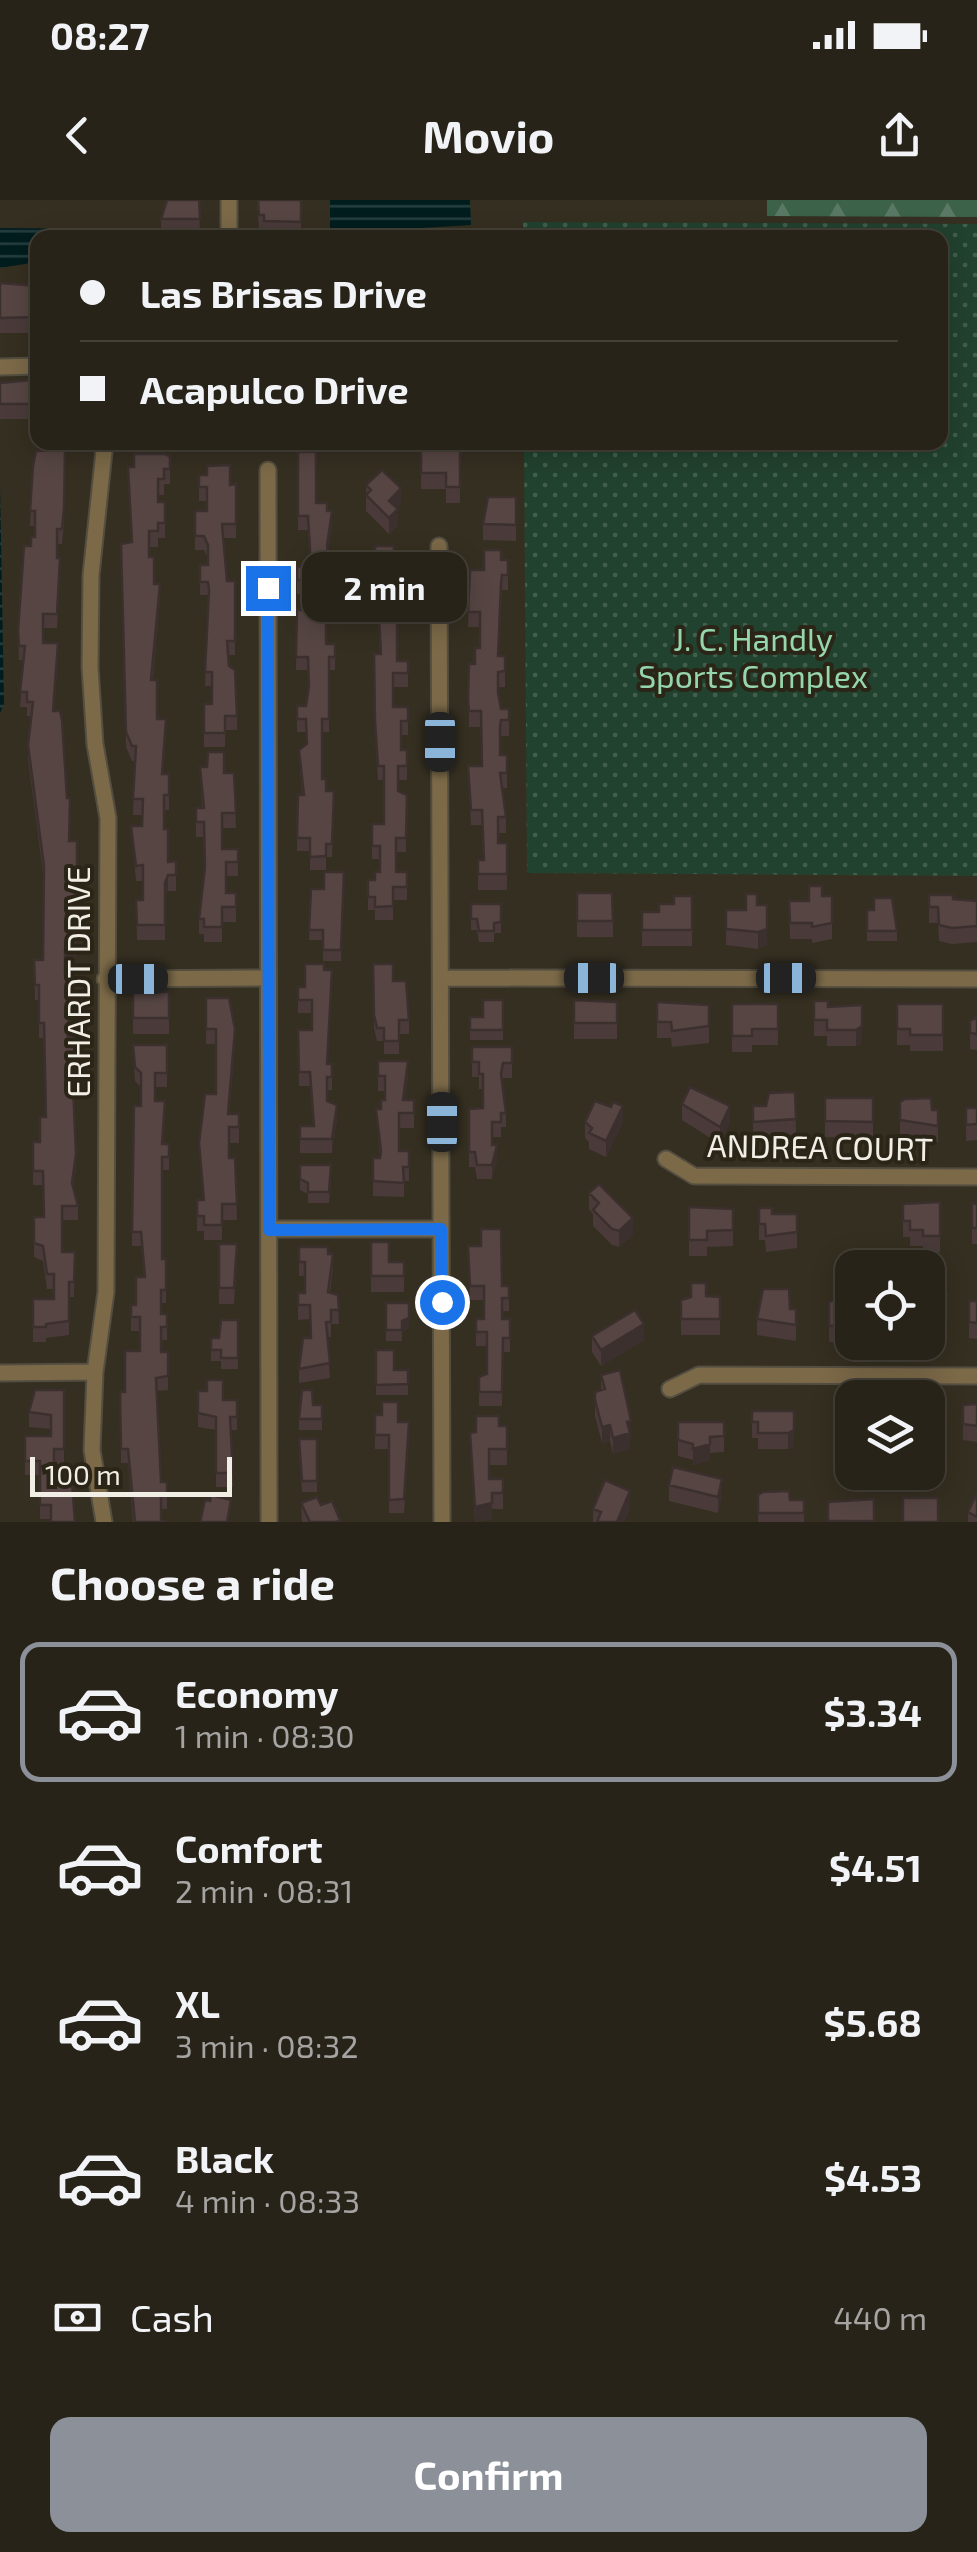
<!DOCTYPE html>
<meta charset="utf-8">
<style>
:root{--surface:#282319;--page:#342f26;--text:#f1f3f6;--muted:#a5a4a2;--line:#444038;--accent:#8c9099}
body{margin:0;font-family:"Exo 2",sans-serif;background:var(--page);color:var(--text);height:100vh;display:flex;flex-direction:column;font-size:38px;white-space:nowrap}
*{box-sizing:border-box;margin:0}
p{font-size:32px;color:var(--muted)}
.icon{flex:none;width:55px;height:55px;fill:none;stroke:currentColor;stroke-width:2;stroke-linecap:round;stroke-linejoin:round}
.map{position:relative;height:1322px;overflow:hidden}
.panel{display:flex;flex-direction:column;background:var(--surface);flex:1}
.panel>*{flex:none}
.banner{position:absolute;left:30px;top:30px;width:918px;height:220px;border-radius:20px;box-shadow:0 5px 25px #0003,0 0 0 2px var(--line);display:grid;align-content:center;height:220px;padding:0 50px;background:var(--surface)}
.controls{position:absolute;left:835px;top:1050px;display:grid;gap:20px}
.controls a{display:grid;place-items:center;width:110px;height:110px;border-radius:20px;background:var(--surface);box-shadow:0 5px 25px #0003,0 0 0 2px var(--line);font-size:50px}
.scale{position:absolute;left:30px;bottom:25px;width:202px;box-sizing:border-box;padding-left:10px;border:5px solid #f1eee5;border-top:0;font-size:28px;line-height:35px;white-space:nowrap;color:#f1eee5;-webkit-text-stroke:8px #2b2518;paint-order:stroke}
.end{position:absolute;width:45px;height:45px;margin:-22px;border:12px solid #1a73e8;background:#fff;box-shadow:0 0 0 5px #fff}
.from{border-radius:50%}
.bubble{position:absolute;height:70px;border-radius:20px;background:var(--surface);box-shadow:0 5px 25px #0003,0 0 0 2px var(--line);font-size:32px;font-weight:700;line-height:70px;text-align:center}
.car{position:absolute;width:30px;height:60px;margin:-30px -15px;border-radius:12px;box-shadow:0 0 8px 2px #0007;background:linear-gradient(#222 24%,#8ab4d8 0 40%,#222 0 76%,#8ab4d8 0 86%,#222 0)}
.banner b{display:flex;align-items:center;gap:35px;height:95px;font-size:38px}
.banner b+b{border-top:2px solid var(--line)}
.banner i{width:25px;height:25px;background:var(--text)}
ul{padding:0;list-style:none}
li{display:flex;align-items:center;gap:30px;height:140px;margin:0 20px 15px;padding:0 30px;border:5px solid transparent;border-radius:20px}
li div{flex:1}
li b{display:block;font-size:38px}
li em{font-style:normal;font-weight:700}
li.selected{border-color:var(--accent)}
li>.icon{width:90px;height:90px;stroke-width:1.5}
h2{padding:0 50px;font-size:45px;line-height:120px}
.pay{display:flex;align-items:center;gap:25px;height:110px;padding:0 50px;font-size:38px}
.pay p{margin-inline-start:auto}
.cta{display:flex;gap:20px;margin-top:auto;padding:20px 50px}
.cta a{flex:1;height:115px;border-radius:20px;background:var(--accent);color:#fff;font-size:40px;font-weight:700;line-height:115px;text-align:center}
.status{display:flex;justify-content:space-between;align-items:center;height:70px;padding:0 50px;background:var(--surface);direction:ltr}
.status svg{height:28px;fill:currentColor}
header{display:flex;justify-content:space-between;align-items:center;height:130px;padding:0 50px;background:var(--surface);font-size:45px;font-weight:700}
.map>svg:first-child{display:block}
.forest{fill:url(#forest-firs)}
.park{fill:url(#park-dots)}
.water{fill:url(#water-rules)}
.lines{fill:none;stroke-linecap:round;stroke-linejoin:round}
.minor-casing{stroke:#534e40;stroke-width:19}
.minor{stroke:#7b6948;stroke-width:15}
.wall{fill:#4a3b3a}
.shaded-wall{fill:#3c302f}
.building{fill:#564543;stroke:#3c302f;stroke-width:2.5}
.route{stroke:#1a73e8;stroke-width:12}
.labels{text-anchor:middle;stroke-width:8;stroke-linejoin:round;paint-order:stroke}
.park-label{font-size:32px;fill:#95d6ac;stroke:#2b2518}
.street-label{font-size:32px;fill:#f1eee5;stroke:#2b2518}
</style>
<div class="status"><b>08:27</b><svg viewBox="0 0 49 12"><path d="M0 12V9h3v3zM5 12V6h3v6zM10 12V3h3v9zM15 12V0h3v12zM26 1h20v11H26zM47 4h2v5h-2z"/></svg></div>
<header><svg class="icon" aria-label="back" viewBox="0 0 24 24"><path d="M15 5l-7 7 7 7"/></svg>Movio<svg class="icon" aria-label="share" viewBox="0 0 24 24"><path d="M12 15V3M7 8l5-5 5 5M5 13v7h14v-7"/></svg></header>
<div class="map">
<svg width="977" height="1322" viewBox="0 0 977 1322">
<defs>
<pattern id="forest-firs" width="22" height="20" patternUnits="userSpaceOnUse" patternTransform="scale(2.5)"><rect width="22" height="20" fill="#3c624a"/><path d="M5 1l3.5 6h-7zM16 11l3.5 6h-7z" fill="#597964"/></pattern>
<pattern id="park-dots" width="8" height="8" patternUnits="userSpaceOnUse" patternTransform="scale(2.5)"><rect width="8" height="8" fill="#21422e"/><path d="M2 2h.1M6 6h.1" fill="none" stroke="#425e4c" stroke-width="1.8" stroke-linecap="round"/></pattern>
<pattern id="water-rules" width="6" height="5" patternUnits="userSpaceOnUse" patternTransform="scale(2.5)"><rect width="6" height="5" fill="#001d1e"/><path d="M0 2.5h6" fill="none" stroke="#263e3f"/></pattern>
</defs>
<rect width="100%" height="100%" fill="#352f21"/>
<path class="forest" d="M767 0H977V17L767 16Z"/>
<path class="park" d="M523 22 977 24V676L527 673 524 243 940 242V38H523Z"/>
<path class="water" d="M330 0H470L471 25 406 29 405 37H330Z
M0 28 109 29 113 37 38 38 37 62 0 68Z
M0 284 4 504 0 513Z"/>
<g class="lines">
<g class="minor-casing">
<path id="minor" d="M229 38V0
M0 167 38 166
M268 270 269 1322
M439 346 442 1322
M442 778 977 779
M105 779 268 778
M666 959 694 976 977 977
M269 1029H441
M0 1173 95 1172
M670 1189 699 1175 977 1176
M104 1322 92 1250 95 1172 106 1092 108 618 95 544 90 467 91 375 105 242"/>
</g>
<use href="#minor" class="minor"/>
</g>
<path class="wall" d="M199 0 200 36H161V19Z
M257 0H301V37L264 36V30H259Z
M0 83 38 86V133H0Z
M31 180V219H0V183Z
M421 249H460V303H446V289H421Z
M298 252 316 303 327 311 332 324 328 352 334 385 326 394V444L335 457V470H329V532H322V579L326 591H334L332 657H326V670H310V651H297L298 595H302L299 550 307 544 306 532H297V506H306L309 488 308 470H296L297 410H303V394H297V367H311L308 330H298Z
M170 256V284H164V295H158V302H165V338H158V347H149V357L154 384 160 399 153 480 157 519 166 534 163 574H169V610H164V629L168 662 176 661V691H168L165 698V740H137L136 700H143V681H136L131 626H142L143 615H133L135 561H132L126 547 121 344 132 342 128 267H134Z
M33 266 64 323 62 344H57V358L60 372 57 428H43V443L58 458 54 511 70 641H77V713H66V721L77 748 75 758 65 764V773L70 793H75V820H69V836L77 850 73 894 76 969 73 988 78 1006V1020H62V1052H75L74 1097H69V1135L46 1138V1142H33V1099H54V1089H47L43 1061 34 1057V1017H44L43 985H33V942H40L46 917 44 838H39V800H35L34 760H43L44 680 28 559 32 516H27V507H20L23 460H19L18 431 31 346 35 337V326H30Z
M199 275 230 285 236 284V338H223L227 381H235V455H228L237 516V530H225V547H204V504H212V486H205L209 401 208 395H200V365H208V358L204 350H195V311H207V301H199Z
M366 285 401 304 397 308 398 325 389 334 366 311Z
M516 297V341L483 340V324Z
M375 346 394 393H404V420H397V461H408V487H393V507H408V535H401V550H407V580H398V591L407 595 406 652H396V672H407V700H393V720H375V710H368V680H375L380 672V659H372V624H384V580H378L375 535 374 454H380Z
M501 360H508V390H502L498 456H505V487H498V493L501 509H509V536H501L500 543V555H507V588H502L506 617V633H498V643H507V690H478V660H483L482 625H471L468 566H482L481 527H469V464H475L480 448V427H468L470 370H484Z
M200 567 224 573H234L236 628H222V649H238V676H226V693H236V722H222V742H204V734H199V719L205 671 204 637H196V608H202Z
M344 672 341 761H323V740H309L311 689H324Z
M577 693 613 721V737H577Z
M929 695 977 701V742L952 744 939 741 938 723H929Z
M692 696V746H642V712H659Z
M822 696H832V739L812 743V739H790L789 701H809Z
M471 704H501V733H494V742H479L477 730H471Z
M757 705 767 745 758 749 726 745V710H746Z
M867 710 897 731V741H867Z
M305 764 328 864H332V890H327V901L337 919 332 953H300V926H313L310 886H299L298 830H312V813H298V787H305Z
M373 764 393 781 409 820V834H399V854H384V841H377L374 828Z
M133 792H169V834H133Z
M206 798 235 844 229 914H239V943H229V958H235L237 1020H222V1040H204V1031H197V1000H203L199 943 216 894V844H206Z
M503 800V840H470V817H483Z
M574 800 617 802V839H574Z
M814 801 828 807 862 805V843L856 846H827V836H814Z
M657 802 709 805V843L672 847 671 838H657Z
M732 804H778V845H752V852H732Z
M897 804H943V851H910V845H897Z
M977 817V850L970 849V821Z
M133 845H167V887H155V901L165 914 163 944H169V970H162V1059H166V1103H161V1114H167V1140H161V1152H168V1190L156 1191 161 1282H167V1309H161V1320L166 1322H133L128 1263H121L120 1192H125L140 1151V1131H131V1105H136L144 1077 141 1046H132L134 906H141V887L135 881Z
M472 847H512V878H503L502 882 506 913V927H501V937H492V945L497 959 492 979H477L475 967H469V909L483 908V889H479V877H472Z
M378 861 408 876 405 900H414V928H399V951H409V981H404V997L373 996V958H380V957L376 909H381L385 900V891H378Z
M795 892 796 935 753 938V906H766Z
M825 898H873V939L825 937Z
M900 902 938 910V942L900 937Z
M682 904 730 922 720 944 682 920Z
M611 907 623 922 606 957 589 949V942L585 938V922Z
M966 908H977V940L966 941Z
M300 965 331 975 329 1003H308V994L300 990Z
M589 993 633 1035 619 1047 612 1045 593 1026V1014L589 1009Z
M940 1002V1052H923V1046H910V1037H903V1004Z
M972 1003 977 1004V1044H972Z
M689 1007 733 1009V1046L707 1047V1056H689Z
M759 1008 772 1014H797V1048L766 1052 765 1040H759Z
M371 1042 389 1062H404V1092H371Z
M219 1044 237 1060 234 1104H219Z
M468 1046 502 1086H509V1111H502V1119H510V1152H503L502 1206H479V1177L487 1174V1146H476V1119H484V1100H470Z
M299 1047 328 1054 333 1068 330 1093 338 1095 339 1124H331V1137H327L330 1178 299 1183V1169L311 1138 310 1119 298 1120V1093H305V1076H299Z
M852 1094V1137H843V1142H829V1102Z
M947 1094V1136H928V1095Z
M706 1096 720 1097V1135H681V1100Z
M969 1101H977V1139L969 1138Z
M386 1103 409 1128 402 1132V1141H386Z
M796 1109V1141L757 1135V1119Z
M238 1120V1169H221V1161H211V1138H219Z
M592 1136 644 1140 601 1166 592 1152Z
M376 1150 394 1170H408V1195H376Z
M601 1175 631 1237 630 1238V1249L613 1254 610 1241 602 1243 595 1216V1192L601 1190Z
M64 1190V1264H54L51 1319H40V1275H25V1236H51V1229L29 1227V1212Z
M198 1191 223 1200H237V1230H231L233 1287H216V1230L198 1227Z
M977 1204V1242L963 1240V1205Z
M313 1205H322V1230H299V1219Z
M937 1208 938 1246 928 1247V1210Z
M752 1211H794V1246L788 1249H758V1238H752Z
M375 1215 398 1222 409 1236 404 1313H389V1249H375Z
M836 1216H852V1250L842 1251 836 1229Z
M678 1222H724V1252L710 1253V1260L693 1265V1260L678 1256Z
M499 1226H507V1265H489V1279H503V1309H492V1319L475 1322 470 1233Z
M317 1239V1292H302L299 1250Z
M669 1285 722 1295 718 1313 669 1301Z
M977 1293V1322H968V1312Z
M758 1295 790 1300H804V1322H758Z
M301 1303 321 1305 340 1322H302Z
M630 1307 624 1322H593V1309Z"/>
<path class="shaded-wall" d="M401 288V304L389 317V301Z
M398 309V325L389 334V318Z
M332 311V324L327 360V346Z
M334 372V385L326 394V380Z
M160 384V399L151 495V480Z
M168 675V691L165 698V683Z
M767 729V745L758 749V732Z
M77 734 75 758 65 764V750Z
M862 826V843L856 846V830Z
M408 861V876L403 914V900Z
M337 905V919L332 953V939Z
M623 906V922L606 957V941Z
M730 906V922L720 944V927Z
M497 945V959L492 979V965Z
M76 954V969L72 997V983Z
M633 1018V1035L619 1047V1031Z
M409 1118V1128L402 1132V1121Z
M644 1124V1140L601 1166V1150Z
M631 1221 630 1249 613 1254V1238L627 1222Z
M610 1225V1241L602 1243V1227Z
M794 1230V1246L788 1249V1233Z
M710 1244V1260L693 1265V1249Z
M722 1279V1295L718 1313V1297Z
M630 1291V1307L624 1322H617Z
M492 1303V1319L475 1322V1307Z"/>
<path class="building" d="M167 0H199L200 19H161Z
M258 0H301V22L264 21V15H259Z
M0 83 38 86V117L0 118Z
M31 180V204H0V183Z
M421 249H460V287H446V273H421Z
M65 250 64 308 62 329H57V358H60L57 414H43V443H58L53 511H60L62 520 67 598H70L69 641H77V699H66V721H77V734L75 744 65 750V773H70V793H75V805H69L68 836H77L73 885 76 954 72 983 78 1006H62V1052H75L74 1082H69V1121L46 1124V1127H33V1099H54V1074H47L43 1046 34 1043V1017H44L43 971H33V942H40V917H46L44 823H39V785H35L34 760H43L44 666 28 545 33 502H27V492H20L25 446H19L18 431 24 346H31V337H35V311H30L33 266 36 251Z
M298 252H316V303H327V311H332L327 346 329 359H334V372L326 380V444H335V457H329V519H322V579H326V591H334L332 644H326V656L310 657V638H297L298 595H304L299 550 307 544 306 519H297V506H306L309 486 308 457H296L297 410H303V380H297V367H311L308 316H298Z
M134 254H164L170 256V269H164V279H158V302H165V323H158V331H149V357H154V384H160L151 480H157V519H166L162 574H169V595H164V629H168V662L176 661V675H168L165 683V725H137L136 700H143V665L136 666 131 626H142L143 599H133L136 546H132L126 532 121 344 132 342 128 267H134Z
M230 265V285L236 284V324H222L227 381H235V441H227L229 466 235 470 237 516H225V533H204V504H212V472H205L209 390 208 382H200V365H208V345L204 336H195V311H207V287H199V275H207V266Z
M382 270 401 288 389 301 398 309 389 318 366 295 371 290 366 285Z
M488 297H516V325L483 324Z
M375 346H394V393H404V406H397V461H408V473H393V507H408V521H401V550H407V566H398V591L407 595 406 638H396V672H407V687H393V706L375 707V697H368V680H375V672H380V646H372V624H384V566H378L375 521 374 454H381Z
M484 350H501V360H508V375H502L501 384 498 456H505V471L498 472V493L501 509H509V520H501L500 528V555H507V573H500L506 617H498V643H507V674H478V660H484L482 610H471L468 566H482L481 511H469L468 499 469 464H475V448H480V412H468L470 370H484Z
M208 552H224V573H234L236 613H222V649H238V662H226V693H236V707H222V727H204V719H199L205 667 204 622H196V608H204L200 567H207Z
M324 672H344L341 750H323V730H309L311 689H324Z
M809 686H822V696H832V723L812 727V723H790L789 701H809Z
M577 693H612L613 721H577Z
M746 694H757V705H767V729L758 732 726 729V710H746Z
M929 695H953V699L977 701V726L952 728 939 725 938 707H929Z
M674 696H692V730H642V712H659V704H674Z
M874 698H892L897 731H867V710H874Z
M471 704H501V722L494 723V731H479L477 719H471Z
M305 764H324V770H332L327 864H332V877H327V901L337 905 332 939H300V926H314L310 872H299L298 830H312V800H298V787H305Z
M373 764H393V781H406L409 820H399V841H384V828H377L374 815Z
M133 792H169V818H133Z
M206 798H229L235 829 228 914H239V927H229V958H235L237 1004H222V1025H204V1016H197V1000H204L199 943 205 894H216V829H206Z
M483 800H503V830H470V817H483Z
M574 800 617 802V823H574Z
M814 801H828V807L862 805V826L856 830H827V820H814Z
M657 802 709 805V826L672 831 671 822H657Z
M732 804H778V829H752V836H732Z
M897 804H943V835H910V829H897Z
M977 817V834L970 833V821Z
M133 845H167V873H155V901H165L162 944H169V957H162V1059H166V1090H161V1114H167V1127H161V1152H168V1176L156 1178 161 1282H167V1296H161V1320L166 1322H135L128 1249H121L120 1192H125V1151H140V1117H131V1105H136V1077H145L141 1032H132L134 906H141V873L135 867Z
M472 847H512V863H503L501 874 506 913H501V922H492V945H497L492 965H477L475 952H469V909L483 908V874H479V862H472Z
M378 861H408L403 900H414V913H399V951H409V967H403L404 983 373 981V958H380L381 951 376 909H381V900H385V876H378Z
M690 887 730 906 720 927 682 904Z
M795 892 796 919 753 922V906H766L769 893Z
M825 898H873V922L825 921Z
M931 898 932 910H938V926L900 920V902L905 899Z
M595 901 611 907 613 902 623 906 606 941 589 933 592 928 585 922Z
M966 908H977V924L966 925Z
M300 965H331L329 992H308V983L300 979Z
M599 984 633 1018 619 1031 612 1029 593 1010 599 1003 589 993Z
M940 1002V1036H923V1030H910V1021H903V1004Z
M972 1003 977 1004V1028H972Z
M689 1007 733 1009V1030L707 1031V1040H689Z
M759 1008H772V1014H797V1032L766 1036 765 1024H759Z
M481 1029H501L502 1086H509V1098H502V1119H510V1138H503L502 1192H479V1177L487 1174V1132H476V1119H484V1086H470L468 1046H481Z
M371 1042H389V1062H404V1076H371Z
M219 1044H237L234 1088H219Z
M299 1047H328V1054H333L328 1092 338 1095 339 1110H331V1122H326L330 1163 299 1169 303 1138H311L310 1105H298V1093H305V1062H299Z
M691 1083H706V1096L720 1097V1119H681V1100L691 1097Z
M763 1089H789L790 1109H796V1125L757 1119Z
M852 1094V1121H843V1126H829V1102Z
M947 1094V1120H928V1095Z
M969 1101H977V1123L969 1122Z
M386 1103H409V1118L402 1121V1130H386Z
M635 1110 644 1124 601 1150 592 1136Z
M221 1120H238V1158H221V1150H211V1138H219Z
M376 1150H394V1170H408V1184L376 1185Z
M620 1170 631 1221 627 1222 630 1233 613 1238 610 1225 602 1227 595 1200V1192L605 1189 601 1175Z
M207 1180H223V1200H237V1217H230L233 1273H216V1217L198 1213V1191H207Z
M35 1190H64V1249H54V1277H67V1283H72L75 1322H51V1305H40V1261H25V1236H51V1215L29 1212Z
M302 1190H312L313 1205H322V1219H299Z
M382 1202H398V1222H409L404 1299 389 1300V1235H375V1215H382Z
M977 1204V1226L963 1224V1205Z
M937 1208 938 1233H928V1210Z
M752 1211H794V1230L788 1233H758V1222H752Z
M476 1216H499V1226H507V1249H489V1279H503V1293H492V1303L475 1307 470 1233 476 1232Z
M836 1216H852V1237H842Z
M678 1222H724V1236L710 1237V1244L693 1249V1244L678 1240Z
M299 1239H317V1281H302Z
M673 1267 722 1279 718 1297 669 1285Z
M605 1280 630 1291 617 1322H597L601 1312 593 1309Z
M789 1291 790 1300H804V1313H758V1295L763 1292Z
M977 1293V1317L968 1312Z
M211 1295 231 1300 227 1322H200L205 1300 210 1301Z
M317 1297 321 1305 332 1301 340 1320 336 1322H310L301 1303Z
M903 1298H938V1322H903Z
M874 1299V1321H828V1302Z"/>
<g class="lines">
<path class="route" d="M268 388 269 1030 441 1029 442 1102"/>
</g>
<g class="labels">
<g class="park-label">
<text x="753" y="451">J. C. Handly<tspan x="753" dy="37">Sports Complex</tspan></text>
</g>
<g class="street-label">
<text transform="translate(79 782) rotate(-90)" y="11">ERHARDT DRIVE</text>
<text transform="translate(820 948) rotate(1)" y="11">ANDREA COURT</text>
</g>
</g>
</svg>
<div class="controls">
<a><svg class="icon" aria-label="locate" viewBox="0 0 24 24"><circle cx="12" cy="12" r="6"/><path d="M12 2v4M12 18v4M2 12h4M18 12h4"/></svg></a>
<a><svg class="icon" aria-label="layers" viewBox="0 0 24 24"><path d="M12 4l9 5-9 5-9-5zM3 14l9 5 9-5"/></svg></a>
</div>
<div class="scale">100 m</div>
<i class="end from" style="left:442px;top:1102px"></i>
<i class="end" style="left:268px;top:388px"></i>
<div class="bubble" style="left:302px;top:352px;width:165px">2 min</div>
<i class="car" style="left:440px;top:542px;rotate:180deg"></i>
<i class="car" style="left:594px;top:778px;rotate:270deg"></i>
<i class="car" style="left:786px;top:778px;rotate:90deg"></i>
<i class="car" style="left:138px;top:779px;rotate:90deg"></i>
<i class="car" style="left:442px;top:922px;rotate:0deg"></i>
<div class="banner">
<b><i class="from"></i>Las Brisas Drive</b>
<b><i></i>Acapulco Drive</b>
</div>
</div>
<section class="panel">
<h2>Choose a ride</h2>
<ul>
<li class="selected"><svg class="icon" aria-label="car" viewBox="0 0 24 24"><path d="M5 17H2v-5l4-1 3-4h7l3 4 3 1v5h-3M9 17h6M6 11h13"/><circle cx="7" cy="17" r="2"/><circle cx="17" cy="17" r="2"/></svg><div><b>Economy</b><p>1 min · 08:30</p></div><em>$3.34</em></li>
<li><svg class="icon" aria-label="car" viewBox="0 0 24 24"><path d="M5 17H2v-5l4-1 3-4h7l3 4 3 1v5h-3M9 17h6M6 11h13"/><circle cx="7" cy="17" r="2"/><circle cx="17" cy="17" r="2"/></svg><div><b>Comfort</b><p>2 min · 08:31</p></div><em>$4.51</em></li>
<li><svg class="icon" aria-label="car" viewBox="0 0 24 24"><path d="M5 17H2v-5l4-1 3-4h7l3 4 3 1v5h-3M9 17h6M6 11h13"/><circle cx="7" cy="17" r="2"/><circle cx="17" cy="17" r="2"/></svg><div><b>XL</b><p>3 min · 08:32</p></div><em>$5.68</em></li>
<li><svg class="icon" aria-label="car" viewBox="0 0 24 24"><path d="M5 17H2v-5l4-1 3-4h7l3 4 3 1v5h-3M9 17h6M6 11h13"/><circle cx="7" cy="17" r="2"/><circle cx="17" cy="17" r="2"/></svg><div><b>Black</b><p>4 min · 08:33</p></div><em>$4.53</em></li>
</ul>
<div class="pay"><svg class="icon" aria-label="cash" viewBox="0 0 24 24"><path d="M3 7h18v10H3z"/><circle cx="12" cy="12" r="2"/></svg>Cash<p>440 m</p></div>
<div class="cta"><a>Confirm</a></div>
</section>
